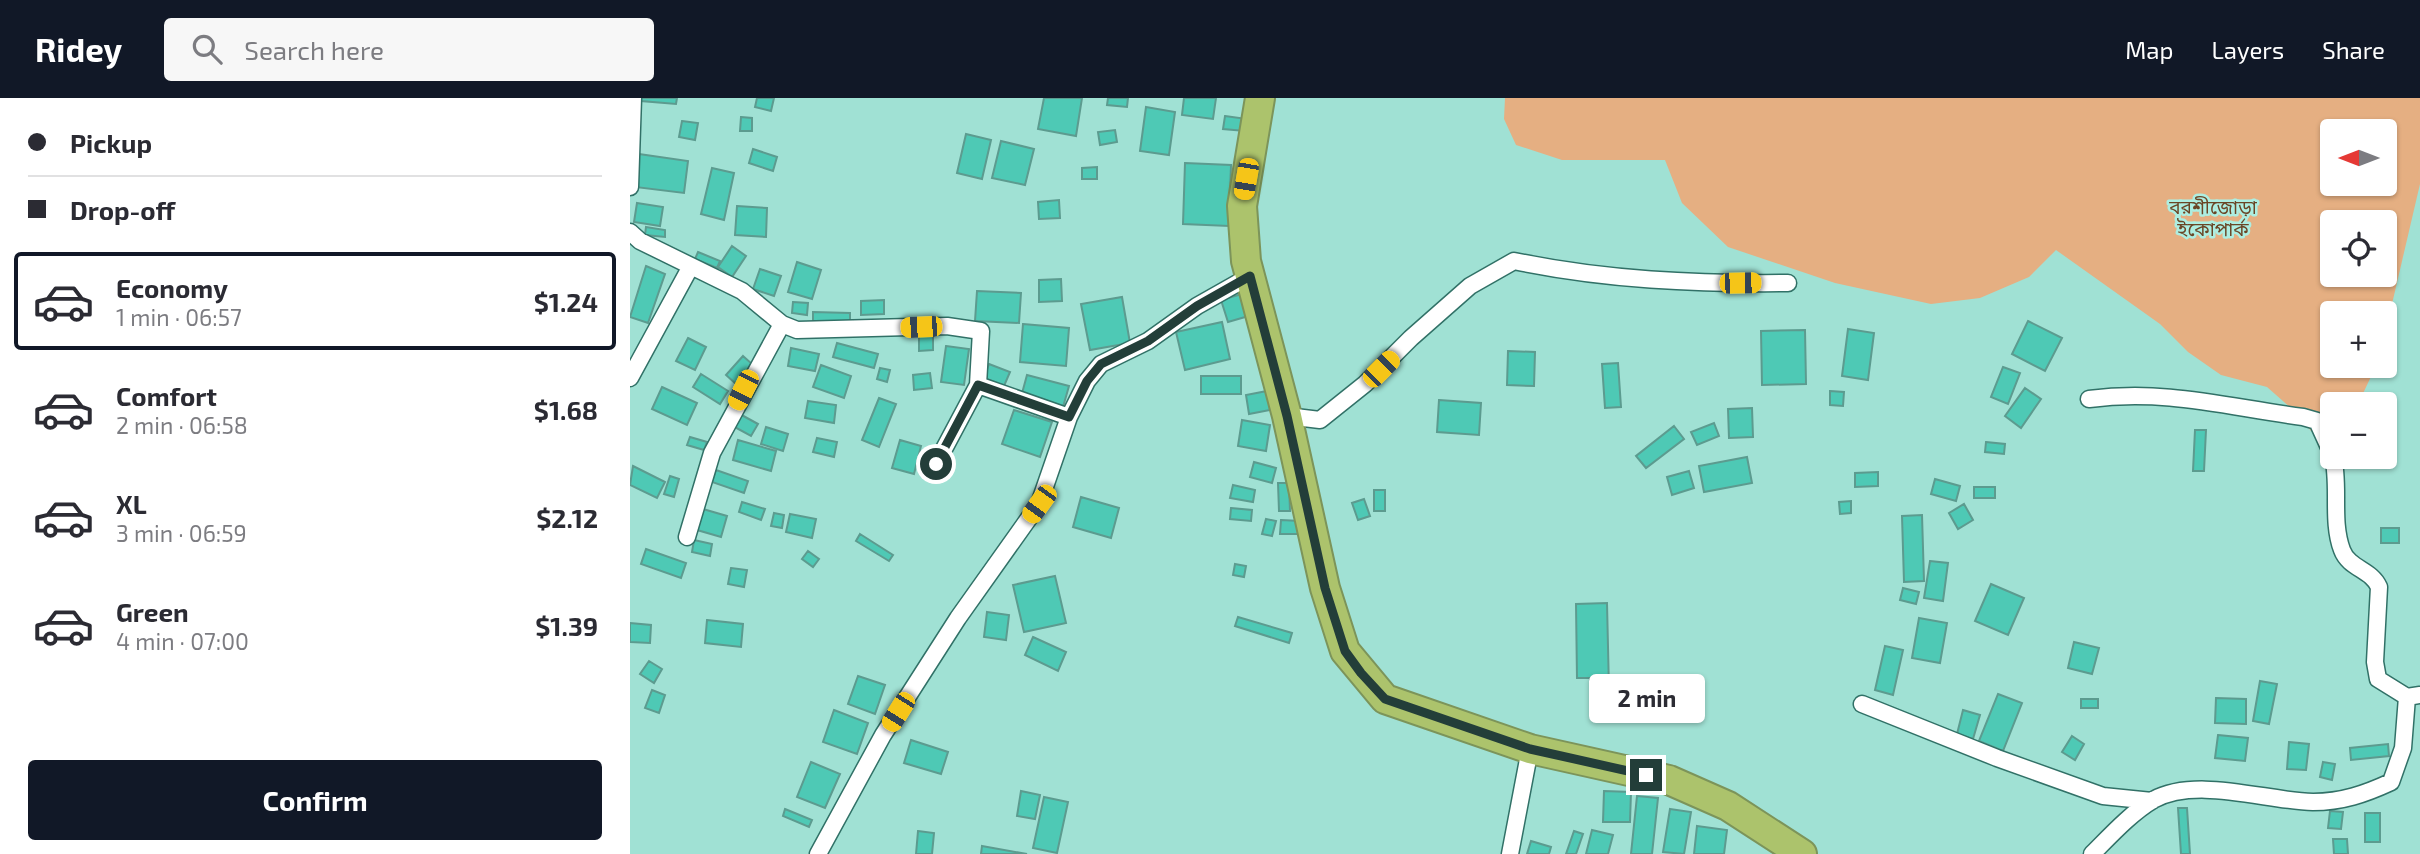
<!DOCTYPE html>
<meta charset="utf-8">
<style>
:root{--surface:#fff;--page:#f7f7f7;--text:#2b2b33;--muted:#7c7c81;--line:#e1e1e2;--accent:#111827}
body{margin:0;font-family:"Exo 2","Noto Sans Bengali",sans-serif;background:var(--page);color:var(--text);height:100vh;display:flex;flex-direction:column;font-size:26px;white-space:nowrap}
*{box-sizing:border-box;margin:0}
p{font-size:23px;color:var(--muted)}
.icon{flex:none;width:38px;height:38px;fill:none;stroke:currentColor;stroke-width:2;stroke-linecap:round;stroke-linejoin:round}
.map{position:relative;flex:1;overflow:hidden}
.sheet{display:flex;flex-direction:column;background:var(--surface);width:630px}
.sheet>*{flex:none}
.hud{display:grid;align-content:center;height:154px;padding:0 28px;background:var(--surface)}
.needle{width:46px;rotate:270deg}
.controls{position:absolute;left:1690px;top:21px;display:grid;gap:14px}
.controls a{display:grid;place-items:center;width:77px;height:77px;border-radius:7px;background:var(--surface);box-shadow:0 2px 5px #0004;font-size:35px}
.end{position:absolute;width:32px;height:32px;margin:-16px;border:9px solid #233e39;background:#fff;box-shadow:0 0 0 4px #fff}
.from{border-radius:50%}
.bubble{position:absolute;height:49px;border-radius:7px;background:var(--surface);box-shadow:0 2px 5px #0004;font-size:23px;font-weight:700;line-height:49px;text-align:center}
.car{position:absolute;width:21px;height:42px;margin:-21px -10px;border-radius:9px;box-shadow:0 0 5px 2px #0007;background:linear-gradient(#f5c518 24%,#345 0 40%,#f5c518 0 76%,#345 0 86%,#f5c518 0)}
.hud b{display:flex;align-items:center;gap:24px;height:66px;font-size:26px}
.hud b+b{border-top:2px solid var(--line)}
.hud i{width:18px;height:18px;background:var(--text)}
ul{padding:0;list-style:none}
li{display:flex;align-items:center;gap:21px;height:98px;margin:0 14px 10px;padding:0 14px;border:4px solid transparent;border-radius:7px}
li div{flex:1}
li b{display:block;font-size:26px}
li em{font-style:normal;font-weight:700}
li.active{border-color:var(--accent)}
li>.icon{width:63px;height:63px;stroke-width:1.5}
.button{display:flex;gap:14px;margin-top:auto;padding:14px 28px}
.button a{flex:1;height:80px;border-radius:7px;background:var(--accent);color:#fff;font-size:28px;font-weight:700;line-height:80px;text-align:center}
header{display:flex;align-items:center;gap:42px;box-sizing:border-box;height:98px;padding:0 35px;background:var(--accent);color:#fff}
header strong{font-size:33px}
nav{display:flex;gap:38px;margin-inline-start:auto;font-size:24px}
.search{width:490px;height:63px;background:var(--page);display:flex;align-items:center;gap:18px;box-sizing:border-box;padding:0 24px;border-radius:7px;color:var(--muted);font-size:26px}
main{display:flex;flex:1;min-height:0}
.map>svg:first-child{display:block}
.green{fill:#e5af82;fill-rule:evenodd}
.building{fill:#4ec9b5;stroke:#5c9b8f;stroke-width:2}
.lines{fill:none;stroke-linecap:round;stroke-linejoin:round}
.street-casing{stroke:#317167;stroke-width:19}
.highway-casing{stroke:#7c945a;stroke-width:32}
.street{stroke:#fff;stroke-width:16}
.highway{stroke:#acc36c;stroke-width:28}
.route{stroke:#233e39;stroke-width:9}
.labels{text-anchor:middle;stroke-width:5;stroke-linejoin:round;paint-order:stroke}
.park-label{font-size:19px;fill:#6a4525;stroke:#adeee1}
</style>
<header>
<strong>Ridey</strong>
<div class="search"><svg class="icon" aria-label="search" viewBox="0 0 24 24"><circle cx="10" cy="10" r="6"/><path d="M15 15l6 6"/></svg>Search here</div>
<nav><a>Map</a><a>Layers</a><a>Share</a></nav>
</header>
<main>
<section class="sheet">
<div class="hud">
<b><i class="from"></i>Pickup</b>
<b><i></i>Drop-off</b>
</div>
<ul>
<li class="active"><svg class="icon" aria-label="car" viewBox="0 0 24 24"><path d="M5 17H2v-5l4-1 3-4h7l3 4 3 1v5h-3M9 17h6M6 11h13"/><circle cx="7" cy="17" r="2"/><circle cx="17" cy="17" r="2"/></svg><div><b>Economy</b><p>1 min · 06:57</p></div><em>$1.24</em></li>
<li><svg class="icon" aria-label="car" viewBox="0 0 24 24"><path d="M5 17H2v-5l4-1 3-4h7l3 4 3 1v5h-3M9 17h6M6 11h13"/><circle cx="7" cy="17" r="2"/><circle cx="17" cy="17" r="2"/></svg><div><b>Comfort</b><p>2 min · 06:58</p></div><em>$1.68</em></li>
<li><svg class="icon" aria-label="car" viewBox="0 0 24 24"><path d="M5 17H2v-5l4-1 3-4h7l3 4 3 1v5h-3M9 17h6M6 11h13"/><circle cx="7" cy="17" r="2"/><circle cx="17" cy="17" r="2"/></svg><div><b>XL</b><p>3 min · 06:59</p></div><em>$2.12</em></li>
<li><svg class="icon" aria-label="car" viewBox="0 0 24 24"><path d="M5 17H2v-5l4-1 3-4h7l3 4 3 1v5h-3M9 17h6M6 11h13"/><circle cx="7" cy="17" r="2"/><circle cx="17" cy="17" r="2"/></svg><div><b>Green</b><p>4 min · 07:00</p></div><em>$1.39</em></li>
</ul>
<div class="button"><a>Confirm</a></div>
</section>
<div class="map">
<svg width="1790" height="756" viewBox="0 0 1790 756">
<rect width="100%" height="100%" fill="#a0e1d4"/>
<path class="green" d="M875 0H1790V86L1755 236V215H1703V268H1746L1728 306H1703L1702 345 1681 333 1661 310 1637 289 1591 277 1558 254 1530 226 1426 152 1399 179 1350 200 1301 206 1205 185 1098 149 1052 105 1035 62H932L886 47 874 21ZM1703 33H1755V86H1703ZM1703 124H1755V177H1703Z"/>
<path class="building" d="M11 0H47L46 6 11 3Z
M127 0H144L141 13 125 9Z
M414 0H452L446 38 408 31Z
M478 0H498L497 9 477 7Z
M554 0H586L583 21 552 17Z
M516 9 545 14 539 57 510 53Z
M595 18 617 21 615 33 593 31Z
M111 19 122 20V33H110Z
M52 23 68 25 65 42 49 39Z
M485 32 487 44 470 47 468 34Z
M336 36 361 42 352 81 327 75Z
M371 43 404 51 395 87 362 80Z
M123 51 147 59 143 73 119 65Z
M9 56 58 63 54 95 5 89Z
M555 65 601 67 599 128 553 126Z
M467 69V81H452V70Z
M82 70 104 75 94 122 71 116Z
M429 102 430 120 409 121 408 104Z
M7 105 33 109 30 128 4 124Z
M107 108 137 110 136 139 105 137Z
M16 129 35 132V139L15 137Z
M102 148 116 158 102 179 88 169Z
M68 154 90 163 87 170 65 161Z
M167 164 191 172 182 201 158 194Z
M16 168 35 176 18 225 0 219Z
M130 171 151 178 144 198 123 191Z
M431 181 432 203 409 204V182Z
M347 193 391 195 389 225 345 223Z
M615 195 622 217 598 224 591 202Z
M492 199 500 245 460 252 451 206Z
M254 202V216L231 217V203Z
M163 204 178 205 177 217 162 215Z
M183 214 220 215V228L183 227Z
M1398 223 1432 240 1415 273 1382 256Z
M592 224 600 261 555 272 546 234Z
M393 226 439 230 436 268 390 264Z
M1218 231 1244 235 1238 282 1212 278Z
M1175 232 1176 286 1132 287 1131 233Z
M289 238H303V252L289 253Z
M58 240 76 249 65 272 46 263Z
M207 245 248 256 244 270 203 259Z
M316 248 339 251 334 287 311 284Z
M161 250 189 256 185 273 158 268Z
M878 253 905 254 904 288 877 287Z
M113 258 122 266 106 286 96 277Z
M988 265 991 309 975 310 972 266Z
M359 266 380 274 374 288 354 280Z
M191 267 221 278 214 300 183 289Z
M1373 269 1390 275 1378 306 1361 299Z
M250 270 260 272 257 284 247 281Z
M300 275 302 290 284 292 283 277Z
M71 276 98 293 90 306 63 289Z
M397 277 439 288 433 309 391 299Z
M571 278H611V296H571Z
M32 289 67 305 57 327 22 311Z
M1395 290 1411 301 1391 330 1375 318Z
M637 293 640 312 619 316 616 297Z
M1200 293 1214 294 1213 308 1200 307Z
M249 300 266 306 249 349 232 342Z
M809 302 851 305 849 337 807 334Z
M178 303 206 307 204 325 175 320Z
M1122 310 1123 339 1099 340 1098 311Z
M384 312 422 324 410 359 372 346Z
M108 315 128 326 121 338 101 327Z
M612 322 640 327 636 353 608 348Z
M1084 325 1089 338 1067 347 1061 334Z
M1044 328 1054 341 1016 370 1006 358Z
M136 329 158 336 153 353 131 346Z
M1565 332H1576L1574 373H1563Z
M60 339 77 344 74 352 57 347Z
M187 340 207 344 204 359 183 354Z
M108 342 146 353 141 373 103 362Z
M270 342 291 348 284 376 262 370Z
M1356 344 1375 346 1374 356 1355 354Z
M1117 359 1122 385 1074 394 1069 368Z
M624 364 646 370 642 385 620 379Z
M3 368 35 384 27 400 0 387Z
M86 372 118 383 114 395 82 384Z
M1059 373 1064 390 1042 397 1037 379Z
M1248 374V388L1225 389V375Z
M40 378 49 381 44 399 34 396Z
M1305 381 1330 388 1326 403 1301 396Z
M648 385H659L660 413H649Z
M603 387 625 392 623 404 600 400Z
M1344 389H1365V400H1344Z
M744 392H755V413H744Z
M451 399 489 410 481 440 443 429Z
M734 401 740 418 728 422 722 405Z
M1221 403V415L1210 416 1209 404Z
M112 404 135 411 131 422 109 414Z
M1334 406 1343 422 1328 431 1319 415Z
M601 410 622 412 621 423 600 421Z
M73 411 97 418 91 439 67 432Z
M144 415 154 417 152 430 141 428Z
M160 416 186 421 182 440 156 434Z
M1292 417 1294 483 1274 484 1272 418Z
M636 421 646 423 642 438 632 436Z
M651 422 670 423V436H650Z
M1751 430H1769V445H1751Z
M230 436 263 457 259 463 226 443Z
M64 442 82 446 80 458 62 454Z
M16 451 56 465 51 480 11 466Z
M178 453 189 461 183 469 172 461Z
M1300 463 1318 465 1313 503 1294 500Z
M605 466 616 468 614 479 603 477Z
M101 470 117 472 114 489 98 486Z
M425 478 436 525 394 534 383 487Z
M1361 486 1394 500 1378 537 1345 523Z
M1273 490 1289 494 1286 506 1270 502Z
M977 505 979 592H960V580H947L946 506Z
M357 514 379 517 376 542 354 539Z
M608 519 662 535 659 545 605 528Z
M1289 520 1317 525 1310 565 1282 560Z
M77 522 113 526 111 549 75 545Z
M0 525 21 527 20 545 0 544Z
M403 539 436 554 428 573 395 557Z
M1444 544 1469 550 1462 576 1438 570Z
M1255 548 1273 552 1263 597 1245 592Z
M19 563 32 571 24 585 10 576Z
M228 578 255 587 245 616 218 606Z
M1630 583 1647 586 1639 626 1623 623Z
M22 592 35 597 29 615 15 610Z
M1368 596 1392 605 1373 653 1349 643Z
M1586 600 1616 601V626L1585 625Z
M1451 601H1468V610H1451Z
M204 612 238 625 227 656 193 644Z
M1333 612 1350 617 1343 641 1327 636Z
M1588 637 1618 640 1615 663 1585 660Z
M1442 638 1454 646 1445 662 1432 654Z
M281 642 318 654 311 676 274 665Z
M1659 644 1679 646 1676 672 1657 671Z
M1758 646 1759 658 1721 662 1720 650Z
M181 664 210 676 195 710 167 699Z
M1693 664 1705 666 1702 682 1690 679Z
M391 693 410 697 405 721 387 718Z
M974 693 1001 694 1000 724H973Z
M1007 698 1028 700 1022 756H1001Z
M414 699 438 704 427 755 403 750Z
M1548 710H1557L1560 756H1551Z
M155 711 182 722 179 729 153 718Z
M1040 711 1061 714 1054 756 1033 754Z
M1700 713 1713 714 1711 731 1698 730Z
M1735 715H1750V744H1735Z
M1067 728 1097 732 1094 756H1064Z
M962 732 983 737 978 756H956Z
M288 733 304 735 302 756H286Z
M944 733 953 736 946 756H936Z
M1703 741H1717L1718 756H1704Z
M901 743 921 749 919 756H897Z
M352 748 397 756H351Z"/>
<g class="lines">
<g class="street-casing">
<path id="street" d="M0 89 3 0
M0 134 10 143 112 193 152 226 167 232 317 228 351 233 348 287 306 366
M0 280 61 168
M348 287 439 319
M1459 301C1536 291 1597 309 1673 319L1687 323 1703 358
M657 318 690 322 735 286 781 240 840 188 884 163C975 182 1066 186 1158 185
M1703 359C1710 388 1701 423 1712 452 1719 471 1741 471 1749 489L1745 564 1748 581 1777 599
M57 439 82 355 152 226
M1232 606 1367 660 1473 698 1522 703
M188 756 253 637 328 520 409 406 439 319 457 283 471 266 518 243 567 208 620 178
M880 756 900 651
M1462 756C1480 738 1501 715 1523 702 1567 678 1636 703 1683 704 1712 704 1735 696 1761 684L1773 650 1777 599 1790 597"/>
</g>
<g class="highway-casing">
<path id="highway" d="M630 0 612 108 616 163 657 318 695 490 715 553 755 601 900 651 1039 682 1098 708 1172 756"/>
</g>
<use href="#street" class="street"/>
<use href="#highway" class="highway"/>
</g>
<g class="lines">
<path class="route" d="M306 366 348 287 439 319 457 283 471 266 518 243 567 208 620 178 657 318 695 490 715 553 731 575 755 601 900 651 1016 677"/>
</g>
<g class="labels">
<g class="park-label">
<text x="1583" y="116">বরশীজোড়া<tspan x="1583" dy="22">ইকোপার্ক</tspan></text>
</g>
</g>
</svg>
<div class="controls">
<a><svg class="needle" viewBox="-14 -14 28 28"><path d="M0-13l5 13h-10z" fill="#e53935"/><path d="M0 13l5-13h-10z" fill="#7c7c81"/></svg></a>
<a><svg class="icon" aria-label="locate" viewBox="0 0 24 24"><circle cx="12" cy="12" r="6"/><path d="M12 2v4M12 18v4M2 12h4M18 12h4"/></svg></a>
<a>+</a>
<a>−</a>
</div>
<i class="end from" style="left:306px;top:366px"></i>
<i class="end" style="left:1016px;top:677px"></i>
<div class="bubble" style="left:959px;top:576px;width:116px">2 min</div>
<i class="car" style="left:616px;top:81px;rotate:190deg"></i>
<i class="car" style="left:1110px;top:185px;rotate:89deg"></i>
<i class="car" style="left:291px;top:229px;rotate:268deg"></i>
<i class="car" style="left:751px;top:271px;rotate:45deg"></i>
<i class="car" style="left:113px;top:292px;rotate:206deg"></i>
<i class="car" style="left:409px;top:406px;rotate:216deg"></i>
<i class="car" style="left:268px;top:614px;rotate:212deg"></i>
</div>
</main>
